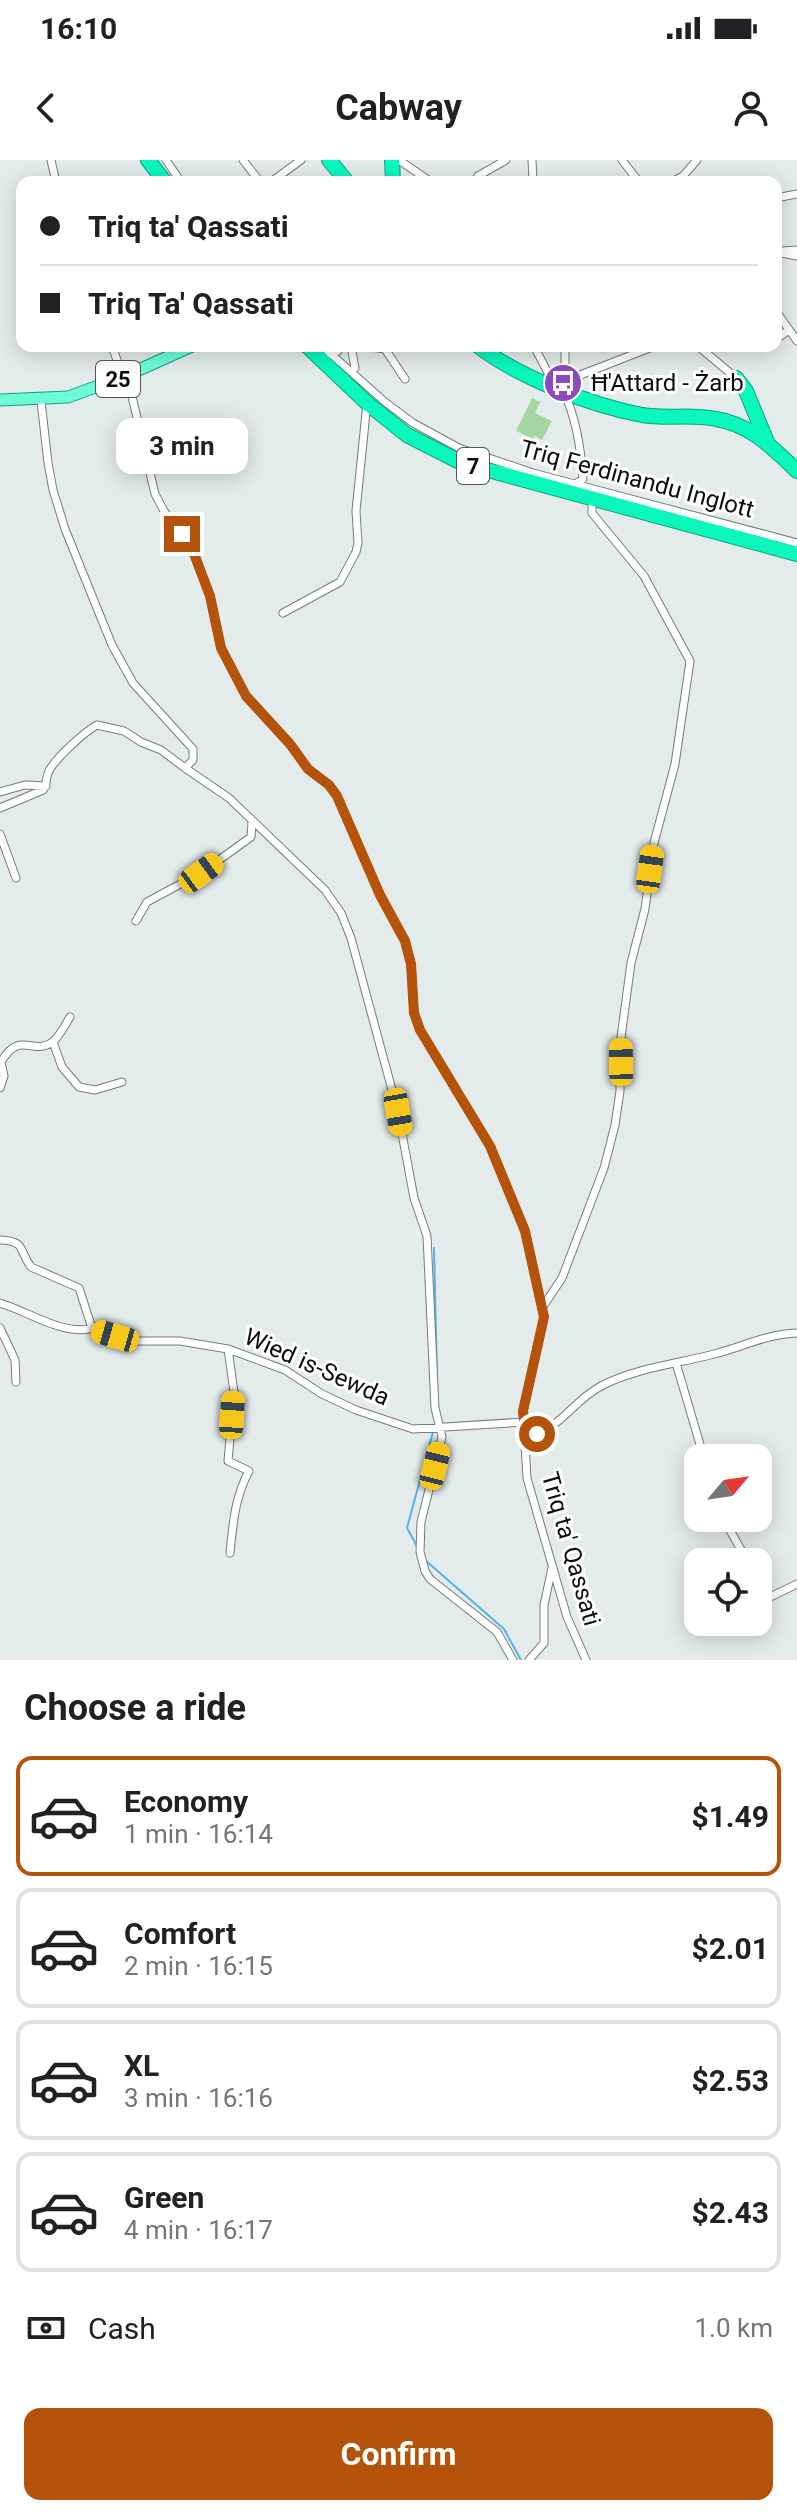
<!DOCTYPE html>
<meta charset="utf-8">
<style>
:root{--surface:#fff;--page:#f2f2f2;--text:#202124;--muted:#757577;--line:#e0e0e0;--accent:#b45309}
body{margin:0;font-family:Roboto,sans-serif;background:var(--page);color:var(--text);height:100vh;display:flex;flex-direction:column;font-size:30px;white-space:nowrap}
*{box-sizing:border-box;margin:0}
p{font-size:26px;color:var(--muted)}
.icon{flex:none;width:44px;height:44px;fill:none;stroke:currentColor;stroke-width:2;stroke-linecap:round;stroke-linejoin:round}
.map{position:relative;height:1500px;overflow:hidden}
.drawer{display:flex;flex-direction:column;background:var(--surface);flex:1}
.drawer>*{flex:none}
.banner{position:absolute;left:16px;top:16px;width:766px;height:176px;border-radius:16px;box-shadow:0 4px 20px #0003;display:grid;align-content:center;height:176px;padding:0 24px;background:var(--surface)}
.needle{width:52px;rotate:61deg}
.controls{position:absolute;left:684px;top:1284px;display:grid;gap:16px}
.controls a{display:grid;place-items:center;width:88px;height:88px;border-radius:16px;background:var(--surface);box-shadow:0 4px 20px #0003;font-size:40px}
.end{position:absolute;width:36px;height:36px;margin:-18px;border:10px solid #b45309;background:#fff;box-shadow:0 0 0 4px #fff}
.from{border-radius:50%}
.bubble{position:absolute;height:56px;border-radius:16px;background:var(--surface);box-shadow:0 4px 20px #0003;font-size:26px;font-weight:700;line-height:56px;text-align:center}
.car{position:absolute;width:24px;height:48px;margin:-24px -12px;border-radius:10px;box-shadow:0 0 6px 2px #0007;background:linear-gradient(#f5c518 24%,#345 0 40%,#f5c518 0 76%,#345 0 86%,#f5c518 0)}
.banner b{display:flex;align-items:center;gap:28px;height:76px;font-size:30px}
.banner b+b{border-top:2px solid var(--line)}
.banner i{width:20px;height:20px;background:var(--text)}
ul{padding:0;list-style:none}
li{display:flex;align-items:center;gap:24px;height:120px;margin:0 16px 12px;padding:0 8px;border:4px solid var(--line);border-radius:16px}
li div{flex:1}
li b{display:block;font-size:30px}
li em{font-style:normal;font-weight:700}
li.selected{border-color:var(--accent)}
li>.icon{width:72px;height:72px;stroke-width:1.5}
h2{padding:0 24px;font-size:36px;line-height:96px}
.pay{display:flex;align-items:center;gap:20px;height:88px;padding:0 24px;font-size:30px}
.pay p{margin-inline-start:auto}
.button{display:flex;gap:16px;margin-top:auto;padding:16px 24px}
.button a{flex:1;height:92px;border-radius:16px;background:var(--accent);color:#fff;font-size:32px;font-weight:700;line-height:92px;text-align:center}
.status{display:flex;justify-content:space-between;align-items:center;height:56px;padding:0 40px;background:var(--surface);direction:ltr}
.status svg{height:22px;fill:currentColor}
header{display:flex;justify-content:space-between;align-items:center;height:104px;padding:0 24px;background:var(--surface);font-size:36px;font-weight:700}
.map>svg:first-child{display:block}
.green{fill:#a6d5a4}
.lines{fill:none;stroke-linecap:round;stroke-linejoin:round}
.stream{stroke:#54b2e9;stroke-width:2}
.street-casing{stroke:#757c7b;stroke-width:9}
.primary-casing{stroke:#0ba67f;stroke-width:13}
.highway-casing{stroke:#0ba67f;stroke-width:16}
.street{stroke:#fff;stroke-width:7}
.primary{stroke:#6dfbd7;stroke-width:11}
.highway{stroke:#0bf8bc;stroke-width:14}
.route{stroke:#b45309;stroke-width:10}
.labels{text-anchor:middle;stroke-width:6;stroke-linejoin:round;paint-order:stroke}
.shield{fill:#fff;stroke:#545656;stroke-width:2}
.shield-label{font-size:22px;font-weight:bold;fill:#0b0d0d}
.poi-label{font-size:24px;fill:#0b0d0d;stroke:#fff;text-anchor:start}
.street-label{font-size:24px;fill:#0b0d0d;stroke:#fff}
</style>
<div class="status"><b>16:10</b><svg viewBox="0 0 49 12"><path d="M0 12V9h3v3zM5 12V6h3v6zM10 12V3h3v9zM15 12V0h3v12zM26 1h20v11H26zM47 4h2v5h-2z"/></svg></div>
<header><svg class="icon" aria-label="back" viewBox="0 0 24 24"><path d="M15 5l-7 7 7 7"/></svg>Cabway<svg class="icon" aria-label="person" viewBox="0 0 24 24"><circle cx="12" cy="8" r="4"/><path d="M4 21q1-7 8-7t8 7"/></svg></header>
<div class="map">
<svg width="797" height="1500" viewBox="0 0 797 1500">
<rect width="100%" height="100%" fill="#e4eceb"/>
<path class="green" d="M532 238 540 242 535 253 552 261 542 280 535 276 533 279 516 271Z"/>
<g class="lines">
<path class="stream" d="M434 1088 437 1218
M418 1388 407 1368 433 1272
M425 1400 504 1469 521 1500"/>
<g class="street-casing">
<path id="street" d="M51 0 56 22
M166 0 181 22
M243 0 260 22
M399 0 431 22
M532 0 533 22
M622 0 639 22
M271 22 301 0
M474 22 478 16 506 0
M672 22 683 16 697 0
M776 38 797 34
M782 91 797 90
M776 92 797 96
M776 151 797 181
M776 179 789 170
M112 186 123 217
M322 186 385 242 413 263 459 288 533 313 797 383
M351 186 355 208
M364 186 385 189 405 219
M534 186 548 213 565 211 575 217 655 186
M565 186V211
M698 186 736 218
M330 194 338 191 340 186
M127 215 155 334 164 351 193 391 210 436 221 488 246 536 290 584 308 609 329 625 337 636 380 735 405 781 411 804 414 853 420 870 490 986 525 1071 544 1157 523 1251 527 1318 567 1457 586 1500
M564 233C577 259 581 290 583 319L575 324
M41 241 48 303 53 330 65 369 112 485 133 523 193 589V600L185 608 229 638 325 730 341 753 351 778 398 952 414 1038 427 1076 435 1248 442 1277 421 1362 420 1392 425 1411 430 1419 497 1472 513 1500
M283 453 340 422 356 392 358 383 356 351 367 243
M0 632 25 625 46 626
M0 648 43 630C48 623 45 618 49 611 55 599 84 572 97 565L124 571 141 582 161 590 185 608
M0 674 16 718
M136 761 147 742 201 713 251 677 252 662
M53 882 62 907 79 927 95 930 122 922
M0 928 4 916 1 902C20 870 32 895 51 883 59 878 65 865 70 857
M0 1080C27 1081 18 1090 31 1107L79 1128 91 1165 98 1171 132 1181H180L228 1189 285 1210 322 1234 356 1250 413 1269 524 1262
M0 1143C28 1151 64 1177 94 1168
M544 1145 562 1118 604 1008 615 965 620 931V885L631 803 645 749 654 683 675 604 690 501 644 416 592 353V340
M0 1168 15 1200 16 1222
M228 1189 234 1232 228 1301 249 1311C235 1337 233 1363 230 1393
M676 1203 704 1298
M526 1277C563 1268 570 1243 601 1226 635 1208 677 1204 714 1194 743 1187 766 1174 797 1173
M723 1358 748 1402
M758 1419 768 1438 797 1424
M529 1500 544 1483V1445L552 1408"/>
</g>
<g class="primary-casing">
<path id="primary" d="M0 240 68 237 123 217 192 186"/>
</g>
<g class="highway-casing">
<path id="highway" d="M148 0 165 22
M329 0 347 22
M392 0 393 22
M307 186 367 243 407 275 462 303 797 394
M478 186C520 218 590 245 642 255 666 259 692 254 716 259 750 264 773 288 797 311
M736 218 746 231 767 282"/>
</g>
<use href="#street" class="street"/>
<use href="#primary" class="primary"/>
<use href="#highway" class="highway"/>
</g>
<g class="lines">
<path class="route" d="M182 374 193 391 210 436 221 488 246 536 290 584 308 609 329 625 337 636 380 735 405 781 411 804 414 853 420 870 490 986 525 1071 544 1157 523 1251 526 1277 537 1274"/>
</g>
<defs>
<g id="bus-disc" transform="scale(2)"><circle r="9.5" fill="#8d4abe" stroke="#fff"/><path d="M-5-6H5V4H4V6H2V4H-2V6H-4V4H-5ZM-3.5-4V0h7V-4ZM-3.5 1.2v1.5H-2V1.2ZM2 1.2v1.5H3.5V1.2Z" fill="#fff"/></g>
</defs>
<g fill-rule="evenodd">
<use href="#bus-disc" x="563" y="223"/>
</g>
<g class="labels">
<g class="shield">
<rect x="96" y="201" width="44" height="36" rx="6"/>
<rect x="457" y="288" width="32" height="36" rx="6"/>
</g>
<g class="shield-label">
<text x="118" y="227">25</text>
<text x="473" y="314">7</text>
</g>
<g class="poi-label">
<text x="591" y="231">Ħ'Attard - Żarb</text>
</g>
<g class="street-label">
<text transform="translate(637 319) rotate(15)" y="8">Triq Ferdinandu Inglott</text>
<text transform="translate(317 1207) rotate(24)" y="8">Wied is-Sewda</text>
<text transform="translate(571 1389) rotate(74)" y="8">Triq ta' Qassati</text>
</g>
</g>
</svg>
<div class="controls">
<a><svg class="needle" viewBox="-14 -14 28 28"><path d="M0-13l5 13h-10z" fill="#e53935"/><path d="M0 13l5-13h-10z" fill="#757577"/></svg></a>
<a><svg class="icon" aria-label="locate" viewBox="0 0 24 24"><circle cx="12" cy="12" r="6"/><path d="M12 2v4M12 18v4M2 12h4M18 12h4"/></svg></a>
</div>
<i class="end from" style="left:537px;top:1274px"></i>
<i class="end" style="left:182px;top:374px"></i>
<div class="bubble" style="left:116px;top:258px;width:132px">3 min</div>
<i class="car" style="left:650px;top:709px;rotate:8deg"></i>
<i class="car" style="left:201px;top:713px;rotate:54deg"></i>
<i class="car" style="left:621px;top:902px;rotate:359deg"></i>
<i class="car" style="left:398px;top:952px;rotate:170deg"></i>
<i class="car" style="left:115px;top:1176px;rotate:286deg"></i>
<i class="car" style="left:232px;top:1255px;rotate:4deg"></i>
<i class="car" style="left:435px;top:1306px;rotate:14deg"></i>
<div class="banner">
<b><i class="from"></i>Triq ta' Qassati</b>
<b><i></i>Triq Ta' Qassati</b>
</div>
</div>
<section class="drawer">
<h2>Choose a ride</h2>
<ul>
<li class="selected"><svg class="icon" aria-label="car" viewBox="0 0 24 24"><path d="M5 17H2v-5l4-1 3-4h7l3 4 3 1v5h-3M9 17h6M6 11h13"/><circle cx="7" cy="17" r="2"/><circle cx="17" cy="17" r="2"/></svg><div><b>Economy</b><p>1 min · 16:14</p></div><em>$1.49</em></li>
<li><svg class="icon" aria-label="car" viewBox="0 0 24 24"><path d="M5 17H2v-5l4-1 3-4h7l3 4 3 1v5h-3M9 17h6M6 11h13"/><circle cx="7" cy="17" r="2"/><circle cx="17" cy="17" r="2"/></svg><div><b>Comfort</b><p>2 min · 16:15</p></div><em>$2.01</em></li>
<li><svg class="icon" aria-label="car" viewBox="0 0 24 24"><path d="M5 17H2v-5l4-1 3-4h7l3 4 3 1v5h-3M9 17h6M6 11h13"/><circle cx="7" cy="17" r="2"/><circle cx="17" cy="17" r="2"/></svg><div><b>XL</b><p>3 min · 16:16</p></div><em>$2.53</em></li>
<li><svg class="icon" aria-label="car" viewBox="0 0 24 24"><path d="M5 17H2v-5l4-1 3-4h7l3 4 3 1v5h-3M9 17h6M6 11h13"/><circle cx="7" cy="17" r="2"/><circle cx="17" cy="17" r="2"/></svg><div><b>Green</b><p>4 min · 16:17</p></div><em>$2.43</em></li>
</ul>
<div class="pay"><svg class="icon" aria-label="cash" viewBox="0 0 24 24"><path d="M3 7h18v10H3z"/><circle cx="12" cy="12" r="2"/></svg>Cash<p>1.0 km</p></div>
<div class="button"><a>Confirm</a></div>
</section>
